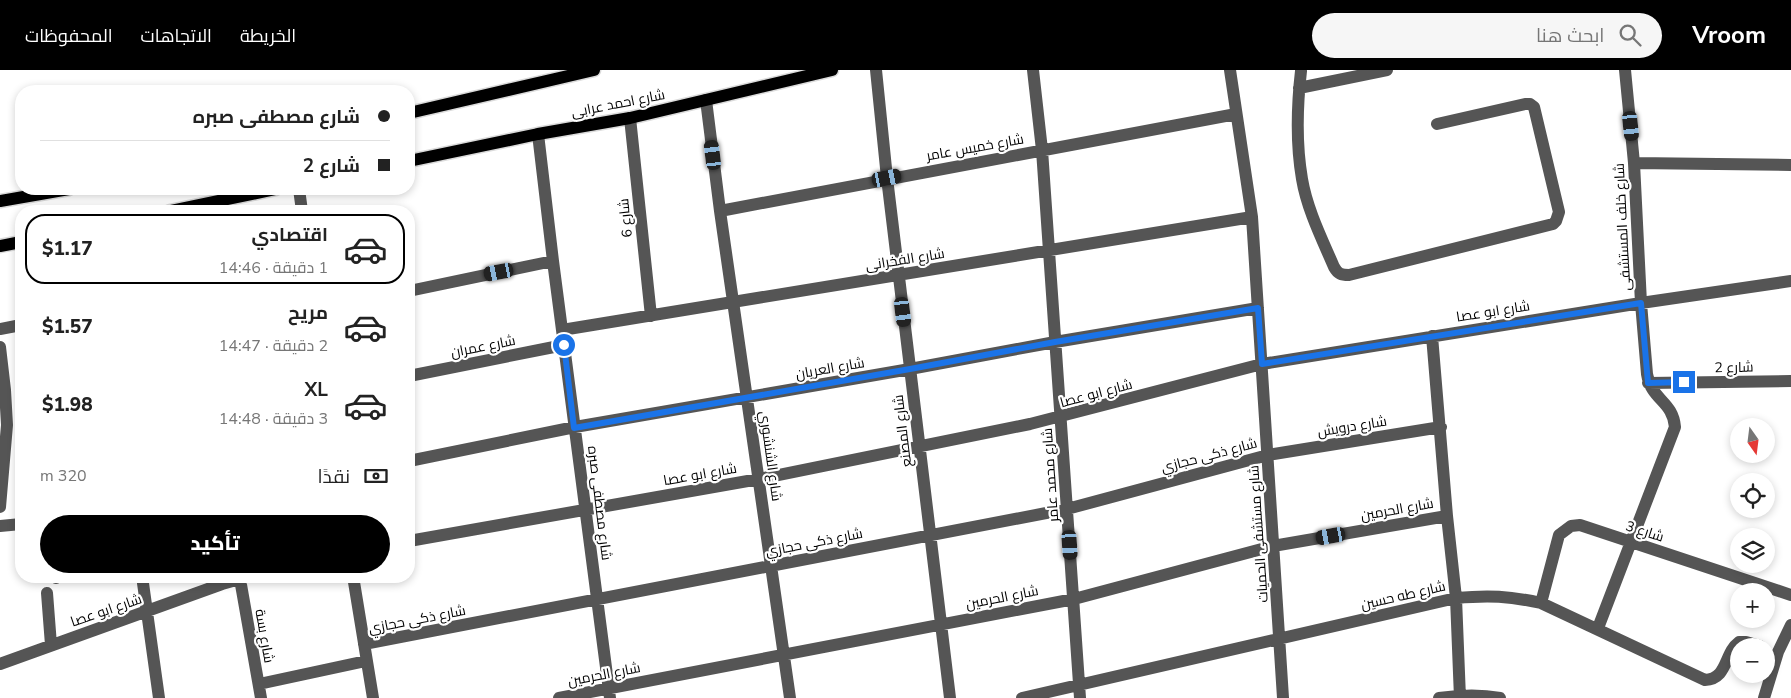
<!DOCTYPE html>
<html lang="ar">
<meta charset="utf-8">
<style>
:root{--surface:#fff;--page:#f6f6f6;--text:#222;--muted:#767676;--line:#e0e0e0;--accent:#000}
body{margin:0;font-family:"Nunito Sans",Cairo,sans-serif;background:var(--page);color:var(--text);direction:rtl;height:100vh;display:flex;flex-direction:column;font-size:19px;white-space:nowrap}
*{box-sizing:border-box;margin:0}
p{font-size:16px;color:var(--muted)}
.icon{flex:none;width:28px;height:28px;fill:none;stroke:currentColor;stroke-width:2;stroke-linecap:round;stroke-linejoin:round}
.map{position:relative;flex:1;overflow:hidden;direction:ltr}
.panel{position:absolute;left:15px;top:135px;width:400px;height:378px;display:flex;flex-direction:column;background:var(--surface);border-radius:20px;box-shadow:0 2px 8px #0003;direction:rtl}
.panel>*{flex:none}
.banner{position:absolute;left:15px;top:15px;width:400px;height:110px;border-radius:20px;box-shadow:0 2px 8px #0003;direction:rtl;display:grid;align-content:center;height:110px;padding:0 25px;background:var(--surface)}
.needle{width:32px;rotate:166deg}
.controls{position:absolute;left:1730px;top:348px;display:grid;gap:10px}
.controls a{display:grid;place-items:center;width:45px;height:45px;border-radius:50%;background:var(--surface);box-shadow:0 2px 8px #0003;font-size:25px}
.end{position:absolute;width:22px;height:22px;margin:-11px;border:6px solid #1a73e8;background:#fff;box-shadow:0 0 0 2px #fff}
.from{border-radius:50%}
.car{position:absolute;width:15px;height:30px;margin:-15px -8px;border-radius:6px;box-shadow:0 0 4px 1px #0007;background:linear-gradient(#222 24%,#8ab4d8 0 40%,#222 0 76%,#8ab4d8 0 86%,#222 0)}
.banner b{display:flex;align-items:center;gap:18px;height:48px;font-size:19px}
.banner b+b{border-top:1px solid var(--line)}
.banner i{width:12px;height:12px;background:var(--text)}
ul{padding:9px 0 0;list-style:none}
li{display:flex;align-items:center;gap:15px;height:70px;margin:0 10px 8px;padding:0 15px;border:2px solid transparent;border-radius:20px}
li div{flex:1}
li b{display:block;font-size:19px}
li em{font-style:normal;font-weight:800}
li.selected{border-color:var(--accent)}
li>.icon{width:45px;height:45px;stroke-width:1.5}
.pay{display:flex;align-items:center;gap:12px;height:55px;padding:0 25px;font-size:19px}
.pay p{margin-inline-start:auto}
.primary-button{display:flex;gap:10px;margin-top:auto;padding:10px 25px}
.primary-button a{flex:1;height:58px;border-radius:30px;background:var(--accent);color:#fff;font-size:20px;font-weight:800;line-height:58px;text-align:center}
header{display:flex;align-items:center;gap:30px;box-sizing:border-box;height:70px;padding:0 25px;background:var(--accent);color:#fff}
header strong{font-size:24px}
nav{display:flex;gap:28px;margin-inline-start:auto;font-size:18px}
.search{width:350px;height:45px;background:var(--page);display:flex;align-items:center;gap:12px;box-sizing:border-box;padding:0 18px;border-radius:28px;color:var(--muted);font-size:19px}
.map>svg:first-child{display:block}
.lines{fill:none;stroke-linecap:round;stroke-linejoin:round}
.major-casing{stroke:#dbdbdb;stroke-width:15}
.minor{stroke:#555;stroke-width:12}
.major{stroke:#000;stroke-width:12}
.route{stroke:#1a73e8;stroke-width:6}
.labels{text-anchor:middle;stroke-width:4.5;stroke-linejoin:round;paint-order:stroke}
.street-label{font-size:14px;fill:#000;stroke:#fff}
</style>
<header>
<strong>Vroom</strong>
<div class="search"><svg class="icon" aria-label="search" viewBox="0 0 24 24"><circle cx="10" cy="10" r="6"/><path d="M15 15l6 6"/></svg>ابحث هنا</div>
<nav><a>الخريطة</a><a>الاتجاهات</a><a>المحفوظات</a></nav>
</header>
<div class="map">
<svg width="1791" height="628" viewBox="0 0 1791 628">
<rect width="100%" height="100%" fill="#fff"/>
<g class="lines">
<g class="major-casing">
<path id="major" d="M409 43 594 0
M409 91 538 64 630 48 832 0
M0 131 69 119
M170 141 276 119
M0 176 21 172"/>
</g>
<path class="minor" d="M876 0 887 108 950 628
M1033 0 1042 80 1080 628
M1230 0 1252 147 1283 628
M1301 1C1297 36 1296 74 1302 109 1307 139 1322 169 1334 197 1338 204 1341 205 1349 205L1553 154 1556 151 1559 142 1534 37 1530 34H1525L1437 54
M1299 18 1387 0
M706 30 720 141 790 628
M630 48 651 246
M538 64 553 191 610 628
M1634 93 1791 95
M299 119 302 141
M720 141 1236 44
M409 221 553 191
M0 259 21 255
M562 260 1252 147
M1432 266 1447 446 1456 528 1460 628
M0 277 5 320 7 355 0 437
M409 306 564 275
M1648 313 1791 311
M409 391 575 357 910 299 1055 272 1258 238
M0 456 21 454
M409 471 759 409 1030 354 1262 294 1641 233 1791 211
M56 506V508
M142 506 159 628
M353 506 373 628
M240 509 261 628
M47 523 51 575
M1541 533 1559 465 1571 456 1580 455 1791 525
M1598 558 1675 357C1673 331 1651 330 1647 304L1641 233 1634 93 1625 0
M364 574 1067 439 1268 385 1441 357
M0 594 222 514 250 506
M259 614 366 591
M559 628 1074 529 1273 476 1447 446
M1022 628 1456 528C1489 525 1509 526 1541 533L1705 610C1728 609 1724 583 1739 572H1746L1760 576
M1439 628C1460 625 1479 624 1500 628
M1764 628 1778 582 1791 555"/>
<use href="#major" class="major"/>
</g>
<g class="lines">
<path class="route" d="M564 275 574 358 910 299 1055 272 1258 238 1262 294 1641 233 1648 313 1684 312"/>
</g>
<g class="labels">
<g class="street-label">
<text transform="translate(618 33) rotate(-11)" y="5">شارع احمد عرابى</text>
<text transform="translate(975 77) rotate(-10)" y="5">شارع خميس عامر</text>
<text transform="translate(625 148) rotate(-96)" y="5">شارع 6</text>
<text transform="translate(1622 157) rotate(-93)" y="5">شارع خلف المستشفى</text>
<text transform="translate(905 189) rotate(-9)" y="5">شارع الفخرانى</text>
<text transform="translate(1493 241) rotate(-9)" y="5">شارع ابو عصا</text>
<text transform="translate(483 276) rotate(-11)" y="5">شارع عمران</text>
<text transform="translate(1734 297) rotate(-1)" y="5">شارع 2</text>
<text transform="translate(830 298) rotate(-10)" y="5">شارع العريان</text>
<text transform="translate(1096 323) rotate(-15)" y="5">شارع ابو عصا</text>
<text transform="translate(1352 356) rotate(-9)" y="5">شارع درويش</text>
<text transform="translate(902 361) rotate(-97)" y="5">شارع المصنع</text>
<text transform="translate(1209 385) rotate(-15)" y="5">شارع ذكى حجازي</text>
<text transform="translate(771 386) rotate(82)" y="5">شارع الشنشوري</text>
<text transform="translate(700 404) rotate(-10)" y="5">شارع ابو عصا</text>
<text transform="translate(1050 405) rotate(-94)" y="5">شارع محمد عامر</text>
<text transform="translate(600 433) rotate(83)" y="5">شارع مصطفى صبره</text>
<text transform="translate(1397 439) rotate(-10)" y="5">شارع الحرمين</text>
<text transform="translate(1645 461) rotate(18)" y="5">شارع 3</text>
<text transform="translate(1258 464) rotate(-94)" y="5">شارع مستشفى الحميات</text>
<text transform="translate(814 472) rotate(-11)" y="5">شارع ذكى حجازي</text>
<text transform="translate(1403 525) rotate(-13)" y="5">شارع طه حسين</text>
<text transform="translate(1002 527) rotate(-11)" y="5">شارع الحرمين</text>
<text transform="translate(106 540) rotate(-19)" y="5">شارع ابو عصا</text>
<text transform="translate(417 549) rotate(-11)" y="5">شارع ذكى حجازي</text>
<text transform="translate(265 566) rotate(80)" y="5">شارع بسة</text>
<text transform="translate(604 604) rotate(-11)" y="5">شارع الحرمين</text>
</g>
</g>
</svg>
<div class="controls">
<a><svg class="needle" viewBox="-14 -14 28 28"><path d="M0-13l5 13h-10z" fill="#e53935"/><path d="M0 13l5-13h-10z" fill="#767676"/></svg></a>
<a><svg class="icon" aria-label="locate" viewBox="0 0 24 24"><circle cx="12" cy="12" r="6"/><path d="M12 2v4M12 18v4M2 12h4M18 12h4"/></svg></a>
<a><svg class="icon" aria-label="layers" viewBox="0 0 24 24"><path d="M12 4l9 5-9 5-9-5zM3 14l9 5 9-5"/></svg></a>
<a>+</a>
<a>−</a>
</div>
<i class="end from" style="left:564px;top:275px"></i>
<i class="end" style="left:1684px;top:312px"></i>
<i class="car" style="left:1631px;top:56px;rotate:174deg"></i>
<i class="car" style="left:713px;top:85px;rotate:353deg"></i>
<i class="car" style="left:887px;top:108px;rotate:79deg"></i>
<i class="car" style="left:499px;top:202px;rotate:259deg"></i>
<i class="car" style="left:903px;top:242px;rotate:173deg"></i>
<i class="car" style="left:1331px;top:466px;rotate:260deg"></i>
<i class="car" style="left:1070px;top:475px;rotate:176deg"></i>
<div class="banner">
<b><i class="from"></i>شارع مصطفى صبره</b>
<b><i></i>شارع 2</b>
</div>
<section class="panel">
<ul>
<li class="selected"><svg class="icon" aria-label="car" viewBox="0 0 24 24"><path d="M5 17H2v-5l4-1 3-4h7l3 4 3 1v5h-3M9 17h6M6 11h13"/><circle cx="7" cy="17" r="2"/><circle cx="17" cy="17" r="2"/></svg><div><b>اقتصادي</b><p>1 دقيقة · 14:46</p></div><em>$1.17</em></li>
<li><svg class="icon" aria-label="car" viewBox="0 0 24 24"><path d="M5 17H2v-5l4-1 3-4h7l3 4 3 1v5h-3M9 17h6M6 11h13"/><circle cx="7" cy="17" r="2"/><circle cx="17" cy="17" r="2"/></svg><div><b>مريح</b><p>2 دقيقة · 14:47</p></div><em>$1.57</em></li>
<li><svg class="icon" aria-label="car" viewBox="0 0 24 24"><path d="M5 17H2v-5l4-1 3-4h7l3 4 3 1v5h-3M9 17h6M6 11h13"/><circle cx="7" cy="17" r="2"/><circle cx="17" cy="17" r="2"/></svg><div><b>XL</b><p>3 دقيقة · 14:48</p></div><em>$1.98</em></li>
</ul>
<div class="pay"><svg class="icon" aria-label="cash" viewBox="0 0 24 24"><path d="M3 7h18v10H3z"/><circle cx="12" cy="12" r="2"/></svg>نقدًا<p>320 m</p></div>
<div class="primary-button"><a>تأكيد</a></div>
</section>
</div>
